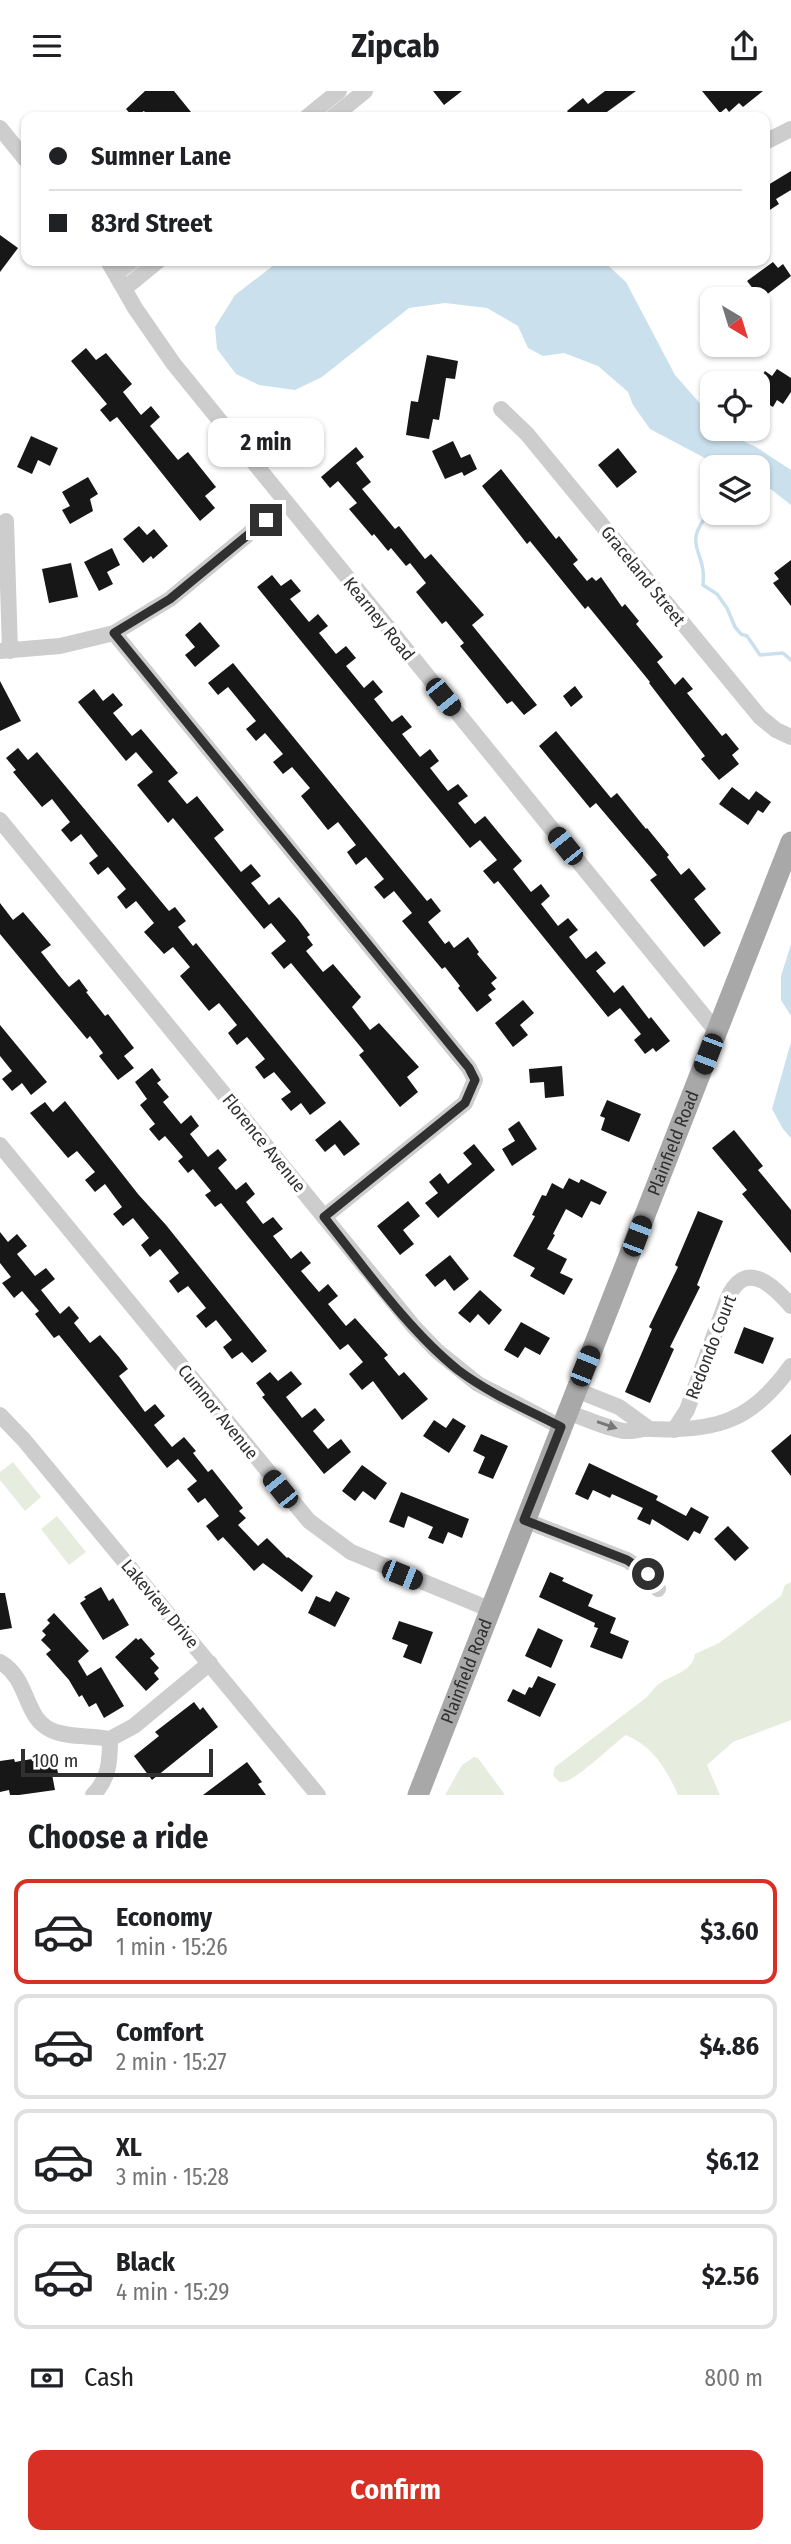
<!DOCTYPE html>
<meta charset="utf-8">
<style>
:root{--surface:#fff;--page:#f2f2f2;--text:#202124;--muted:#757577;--line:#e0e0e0;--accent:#d93025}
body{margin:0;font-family:"Fira Sans Condensed",sans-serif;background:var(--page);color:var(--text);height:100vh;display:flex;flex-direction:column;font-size:26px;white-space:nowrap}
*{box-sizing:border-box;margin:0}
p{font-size:23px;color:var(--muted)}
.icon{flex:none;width:38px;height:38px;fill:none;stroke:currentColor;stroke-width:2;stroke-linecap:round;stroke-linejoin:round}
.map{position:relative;height:1704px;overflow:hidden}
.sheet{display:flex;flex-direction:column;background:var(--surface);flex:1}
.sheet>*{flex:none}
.top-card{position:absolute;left:21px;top:21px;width:749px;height:154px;border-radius:14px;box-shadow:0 2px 5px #0004;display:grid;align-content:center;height:154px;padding:0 28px;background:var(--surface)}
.needle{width:46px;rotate:142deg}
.fabs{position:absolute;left:700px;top:196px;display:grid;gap:14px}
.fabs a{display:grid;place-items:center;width:70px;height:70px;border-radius:14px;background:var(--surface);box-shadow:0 2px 5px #0004;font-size:35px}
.scale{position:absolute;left:21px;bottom:18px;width:192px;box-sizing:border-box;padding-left:7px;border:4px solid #303030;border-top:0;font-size:19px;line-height:24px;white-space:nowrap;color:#303030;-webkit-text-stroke:5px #fff;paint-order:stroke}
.end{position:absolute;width:32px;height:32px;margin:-16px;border:9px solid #303030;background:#fff;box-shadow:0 0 0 4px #fff}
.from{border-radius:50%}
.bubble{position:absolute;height:49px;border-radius:14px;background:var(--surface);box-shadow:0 2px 5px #0004;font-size:23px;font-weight:700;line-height:49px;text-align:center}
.car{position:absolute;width:21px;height:42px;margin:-21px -10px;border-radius:9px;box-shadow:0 0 5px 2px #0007;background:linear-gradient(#222 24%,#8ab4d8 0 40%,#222 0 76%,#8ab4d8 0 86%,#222 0)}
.top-card b{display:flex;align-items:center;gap:24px;height:66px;font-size:26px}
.top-card b+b{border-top:2px solid var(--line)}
.top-card i{width:18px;height:18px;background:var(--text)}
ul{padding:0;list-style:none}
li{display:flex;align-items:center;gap:21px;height:105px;margin:0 14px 10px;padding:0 14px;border:4px solid var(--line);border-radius:14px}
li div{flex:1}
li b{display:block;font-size:26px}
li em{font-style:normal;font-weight:700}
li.selected{border-color:var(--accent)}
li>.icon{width:63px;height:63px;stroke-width:1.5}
h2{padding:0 28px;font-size:32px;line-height:84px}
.pay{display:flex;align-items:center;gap:18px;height:77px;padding:0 28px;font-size:26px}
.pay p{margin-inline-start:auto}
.cta{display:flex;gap:14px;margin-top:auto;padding:14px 28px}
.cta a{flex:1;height:80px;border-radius:14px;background:var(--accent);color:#fff;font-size:28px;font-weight:700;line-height:80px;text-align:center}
header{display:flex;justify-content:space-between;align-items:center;height:91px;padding:0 28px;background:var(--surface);font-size:32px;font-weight:700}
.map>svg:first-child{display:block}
.green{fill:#e6edde}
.water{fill:#cbe0ed}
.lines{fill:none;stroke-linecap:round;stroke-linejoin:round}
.stream{stroke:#cbe0ed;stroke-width:3.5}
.building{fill:#171717}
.minor{stroke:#cdcdcd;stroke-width:16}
.major{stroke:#a8a8a8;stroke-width:21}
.oneway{fill:#777}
.route{stroke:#303030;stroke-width:9}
.labels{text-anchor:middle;stroke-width:7;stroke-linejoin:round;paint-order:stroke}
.street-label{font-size:18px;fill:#303030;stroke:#fff}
</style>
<header><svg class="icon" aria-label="menu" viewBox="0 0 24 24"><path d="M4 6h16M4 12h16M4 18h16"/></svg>Zipcab<svg class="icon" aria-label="share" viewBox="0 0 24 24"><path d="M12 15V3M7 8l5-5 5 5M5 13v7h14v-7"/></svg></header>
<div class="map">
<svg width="791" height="1704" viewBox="0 0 791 1704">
<rect width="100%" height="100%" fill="#fff"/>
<path class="green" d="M13 1371 41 1406 25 1420 0 1389V1381Z
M57 1425 86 1461 69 1474 41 1438Z
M791 1491V1629L733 1651 707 1674 720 1704H678C666 1677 653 1656 626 1644 614 1652 574 1692 562 1691 558 1691 555 1687 553 1684L555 1676 647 1606C651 1602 654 1596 659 1593 672 1583 692 1582 695 1563L719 1552 781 1505 785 1494Z
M474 1666 478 1667 505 1704H445L462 1674Z"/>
<path class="water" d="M276 170H603L626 191 675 284 712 326V338H723L728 343 756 356 791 379V414L758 388V376H747L745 371 748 365 744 364 733 373 729 369H724L718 374 650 338 633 314 628 301 598 275 564 262 543 265 528 257 518 235 487 217 445 212 409 217 322 286 295 299 259 294 236 283 217 258 215 236 235 204 274 174Z
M791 853V925L781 909V885Z
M791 951V1047L783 1038 772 1018Z"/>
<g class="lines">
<path class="stream" d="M737 376 745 371
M712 418C679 456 707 457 703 494L717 503 727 517 735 536 741 543 747 545 760 564 783 562 791 569"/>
</g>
<path class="building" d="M145 0H174L195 26H149L144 20 133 26 126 18Z
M433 0H462L444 14Z
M605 0H636L600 26H572L567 20 583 7 588 13Z
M702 0H763L743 16 739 12 729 21 726 17 720 22Z
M791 80V99L776 108 779 113 765 122V90L768 94Z
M0 144 18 157 0 181Z
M773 171 778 177 783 173 791 185 761 208 747 190Z
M86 257 96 269 106 262 132 293 123 301 141 324 151 315 160 326 150 335 168 357 178 369 188 361 216 396 205 405 215 417 200 430 117 326 110 331 100 319 107 313 71 270Z
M427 264 458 270 455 288 446 287 439 329 433 328 429 348 406 344 411 310 418 311Z
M777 278 791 287V301L783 313 777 309 773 316 763 310 767 304 758 298V291L765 280 772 285Z
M31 345 58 357 50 375 38 369 32 383 17 376Z
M453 350 461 367 470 363 477 378 464 385 462 381 445 388 432 360Z
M356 356 364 366 356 372 371 391 362 398 395 438 399 435 425 468 431 463 484 524 472 534 537 614 524 624 512 610 507 613 460 555 464 552 446 530 442 533 416 501 426 492 410 472 406 475 391 457 388 460 374 443 372 445 349 418 357 412 338 390 330 397 321 386Z
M618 357 637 381 617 397 598 374Z
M501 378 556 448 559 445 578 469 573 473 587 490 592 486 596 490 601 486 622 516 625 513 639 530 636 533 663 566 657 571 675 594 683 586 693 598 687 602 722 645 726 642 739 658 732 664 739 673 719 689 701 668 705 665 649 592 650 591 588 515 585 518 530 450 527 453 482 395Z
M88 386 98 403 90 408 93 420 70 433 62 419 70 415 62 401Z
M139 435 147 444 154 438 168 455 153 468 151 465 143 472 123 448Z
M112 457 120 474 107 481 113 493 99 500 84 471Z
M791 469V515L773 492 779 488 774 482Z
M71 472 78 506 49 512 42 478Z
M272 484 281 495 291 488 301 500 290 508 309 531 318 523 328 535 319 542 336 563 346 555 356 567 346 575 364 597 373 589 383 601 374 608 392 631 402 624 412 636 402 643 420 666 430 658 439 670 430 677 448 700 458 693 468 705 458 712 475 733 485 725 522 770 513 778 531 801 541 793 550 805 541 813 558 835 568 827 578 839 569 846 586 868 596 860 606 872 596 880 614 902 623 894 649 928 651 926 670 950 656 961 653 957 645 963 634 949 641 943 620 917 608 926 498 790 494 793 483 780 497 769 480 749 470 757 257 496Z
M200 531 220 555 195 576 185 564 195 556 185 544Z
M233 572 427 810 431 807 441 820 428 831 445 853 449 850 454 857 468 846 479 861 477 863 497 887 491 892 496 898 488 904 492 909 477 921 458 897 460 895 445 876 442 878 402 830 412 822 394 800 384 808 374 796 384 788 366 766 356 774 347 761 356 754 338 731 328 739 301 705 310 697 292 676 283 683 273 671 283 663 265 642 256 650 246 638 256 630 228 596 218 604 208 592Z
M0 590 21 630 0 640Z
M575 595 583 606 571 616 563 605Z
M94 598 103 610 113 602 123 614 113 622 132 645 141 638 178 682 168 690 187 713 197 705 224 739 214 747 241 781 251 773 261 785 251 792 269 814 279 806 298 828 310 844 307 846 313 854 306 860 323 881 333 873 361 906 352 916 370 939 379 932 419 976 407 986 418 1001 400 1016 359 964 364 960 291 872 284 878 271 862 286 850 271 832 264 838 173 727 168 732 137 694 153 681 136 661 126 670 78 611Z
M556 640 611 707 617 702 646 738 647 737 669 764 667 766 681 784 689 777 706 798 694 808 721 842 704 856 650 789 657 784 596 712 590 717 539 655Z
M18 657 28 669 37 661 169 820 175 816 186 830 178 836 193 855 196 852 326 1012 310 1024 301 1012 291 1020 281 1008 291 1001 274 981 264 988 255 976 265 968 247 946 237 954 228 942 237 934 219 912 209 920 180 885 190 876 173 856 164 863 144 841 154 832 136 810 126 818 117 806 126 798 108 776 98 784 89 772 98 765 81 743 71 751 61 739 70 731 52 708 42 716 13 681 16 679 6 667Z
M732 696 749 709 756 700 771 711 763 722 758 719 748 734 719 713Z
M0 812 13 829 23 821 51 854 41 861 59 884 69 896 79 888 88 900 86 901 105 925 108 923 134 957 124 965 134 977 118 989 99 965 103 962 90 945 87 948 0 843Z
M523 909 534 922 520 934 528 944 513 956 495 932Z
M0 934 47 991 31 1004 22 992 12 1000 2 988 12 980 0 965Z
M562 975 564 1005 545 1007 544 991 530 992 529 978Z
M152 977 161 989 157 992 169 1006 163 1011 181 1033 191 1024 199 1035 190 1043 208 1066 218 1058 227 1069 218 1077 236 1099 246 1091 255 1103 246 1111 263 1133 273 1126 283 1138 273 1145 291 1168 301 1160 311 1172 301 1180 319 1201 328 1193 338 1205 328 1213 346 1235 355 1227 388 1264 384 1267 399 1285 404 1281 428 1308 402 1329 373 1290 362 1299 349 1283 363 1271 348 1253 340 1259 221 1112 215 1116 205 1104 211 1100 193 1078 188 1082 178 1070 183 1066 165 1045 159 1050 149 1038 155 1033 140 1014 147 1008 135 991Z
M607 1009 641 1023 629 1051 601 1039 605 1027 600 1025Z
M65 1010 138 1103 166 1134 267 1260 252 1272 242 1261 232 1268 223 1256 232 1249 216 1229 206 1237 196 1225 206 1217 188 1195 178 1202 169 1190 179 1182 160 1158 150 1166 141 1154 149 1147 133 1127 123 1135 113 1123 122 1116 105 1093 95 1101 85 1089 95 1081 77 1060 68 1067 30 1022 45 1011 53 1021Z
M340 1029 360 1053 344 1065 335 1053 325 1061 315 1049Z
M519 1030 537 1058 512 1075 502 1058 515 1050 508 1038Z
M734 1039 763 1075 758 1079 791 1119V1162L742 1103 747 1099 712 1057Z
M474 1053 495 1079 438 1127 425 1112 438 1102 429 1091 440 1082 448 1093 472 1073 463 1062Z
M569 1087 579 1092 581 1088 607 1101 600 1114 591 1110 582 1127 566 1118 553 1143 555 1144 547 1158 567 1168 560 1182 573 1188 564 1204 530 1185 535 1177 513 1165 535 1125 532 1124 542 1104 546 1105 552 1092 563 1098Z
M408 1110 420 1125 403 1139 414 1153 400 1164 377 1135Z
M698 1120 723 1130 697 1194 700 1196 670 1256 674 1258 650 1312 625 1301 652 1238 649 1236 678 1176 675 1174Z
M0 1141 8 1151 17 1143 27 1155 17 1163 35 1185 46 1177 55 1188 41 1199 60 1223 69 1215 79 1227 74 1232 90 1252 100 1244 119 1266 128 1278 119 1285 145 1321 155 1313 165 1325 154 1334 172 1356 184 1346 196 1360 193 1362 208 1381 212 1378 223 1392 243 1417 239 1420 246 1427 238 1434 258 1455 267 1447 287 1467 288 1466 313 1485 302 1501 263 1472 254 1480 223 1446 218 1450 206 1435 219 1425 205 1407 198 1412 187 1398 197 1390 178 1368 167 1377 59 1244 54 1247 35 1223 39 1220 22 1200 14 1207 2 1192 11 1186 0 1172Z
M450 1164 469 1188 454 1200 445 1188 435 1196 425 1184Z
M480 1199 502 1219 489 1234 478 1223 470 1232 458 1222Z
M521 1231 550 1247 540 1264 525 1256 518 1267 504 1259Z
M744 1236 774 1247 763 1273 734 1262Z
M291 1280 302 1293 286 1306 302 1327 315 1317 325 1329 313 1340 328 1358 341 1348 351 1361 324 1383 262 1306 265 1304 256 1292 270 1281 278 1290Z
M453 1327 466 1335 449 1362 423 1345 434 1329 446 1337Z
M481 1343 508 1355 493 1388 478 1382 485 1366 473 1360Z
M791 1343V1385L771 1360Z
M589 1372 658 1405 656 1409 686 1425 691 1416 709 1426 700 1443 694 1440 688 1450 652 1428 650 1434 637 1428 643 1417 612 1403 610 1407 593 1399 588 1409 575 1403Z
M362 1374 387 1392 375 1409 363 1400 355 1410 342 1400Z
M401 1401 469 1428 462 1447 448 1441 443 1453 428 1447 433 1436 408 1425 404 1437 389 1431Z
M728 1435 749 1457 735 1470 714 1448Z
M550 1481 564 1487 562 1490 593 1504 588 1515 616 1527 610 1542 629 1550 622 1568 590 1556 598 1537 594 1536 595 1532 539 1506Z
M101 1496 109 1510 113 1507 129 1534 103 1549 80 1512 86 1508 84 1506Z
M336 1500 350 1507 335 1536 308 1522 316 1505 330 1511Z
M0 1502H5L12 1537 0 1539Z
M54 1522 89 1560 78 1570 87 1585 101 1576 124 1615 104 1627 96 1612 89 1616 82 1604 79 1606 69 1589 46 1563 51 1559 41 1549 46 1544 42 1540 50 1532 47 1529Z
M399 1530 433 1541 421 1573 403 1566 408 1554 392 1548Z
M538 1537 563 1549 551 1577 525 1565Z
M136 1547 138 1549 141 1547 155 1563 150 1567 159 1577 154 1582 159 1588 146 1600 115 1566Z
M538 1585 556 1593 540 1626 507 1610 513 1598 525 1604 529 1596 532 1597Z
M194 1611 200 1619 203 1616 218 1636 152 1689 134 1665 159 1645 155 1641Z
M54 1664 58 1682 52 1683 55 1699 19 1704H10L9 1699 0 1701V1670L14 1668 15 1671Z
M247 1671 262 1691 258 1693 266 1704H203Z"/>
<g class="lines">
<path class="minor" d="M307 26 339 0
M333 26 365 0
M0 37 26 69
M765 51 791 38
M108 170 135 217 173 272 717 941
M117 182 132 170
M125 197 158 170
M501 318 527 343 760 626 776 639 791 646
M6 430 10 560
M114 542 469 977 475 989 465 1012 324 1126
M0 560 60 555 114 542 170 508 285 413
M0 729 414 1236 437 1260 478 1293 561 1336
M0 1054 309 1430 351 1461 489 1518
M576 1299 619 1316 648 1337
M567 1321C585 1327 605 1337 624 1340 633 1341 642 1337 651 1338 716 1341 752 1330 791 1275
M0 1324 24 1349 318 1704
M674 1339 687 1319 727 1209C744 1167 772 1193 791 1215
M524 1429 627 1469 648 1483 658 1498
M0 1571C30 1588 23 1626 51 1639 68 1647 91 1644 110 1648L134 1635 210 1572
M93 1704C109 1688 110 1670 110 1648"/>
<path class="major" id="s1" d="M418 1704 791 751"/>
</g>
<defs><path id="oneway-solid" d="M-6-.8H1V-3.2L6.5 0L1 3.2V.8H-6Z" transform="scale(1.75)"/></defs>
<use class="oneway" href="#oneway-solid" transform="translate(607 1334) rotate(19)"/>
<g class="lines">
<path class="route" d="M266 429 170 508 114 542 469 977 475 989 465 1012 324 1126C364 1176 408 1239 458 1279 490 1303 526 1318 561 1336L524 1429 627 1469 648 1483"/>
</g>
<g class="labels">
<g class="street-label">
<text transform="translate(643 485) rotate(51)" y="6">Graceland Street</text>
<text transform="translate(379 528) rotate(51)" y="6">Kearney Road</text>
<text dy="6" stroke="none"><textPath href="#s1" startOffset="700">Plainfield Road</textPath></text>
<text transform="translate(264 1052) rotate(51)" y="6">Florence Avenue</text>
<text transform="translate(711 1256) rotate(-69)" y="6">Redondo Court</text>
<text transform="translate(218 1321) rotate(51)" y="6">Cumnor Avenue</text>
<text transform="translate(160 1513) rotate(50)" y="6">Lakeview Drive</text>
<text dy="6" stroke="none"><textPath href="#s1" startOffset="133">Plainfield Road</textPath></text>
</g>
</g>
</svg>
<div class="fabs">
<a><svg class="needle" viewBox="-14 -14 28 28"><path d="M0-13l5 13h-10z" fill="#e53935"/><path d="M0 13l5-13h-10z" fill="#757577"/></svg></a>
<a><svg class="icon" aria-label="locate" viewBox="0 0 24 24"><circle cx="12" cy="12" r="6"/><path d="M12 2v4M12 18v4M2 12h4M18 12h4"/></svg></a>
<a><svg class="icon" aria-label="layers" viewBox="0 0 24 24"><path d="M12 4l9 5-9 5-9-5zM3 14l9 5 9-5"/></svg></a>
</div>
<div class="scale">100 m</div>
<i class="end from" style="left:648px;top:1483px"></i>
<i class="end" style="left:266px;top:429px"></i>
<div class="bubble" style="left:208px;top:327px;width:116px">2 min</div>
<i class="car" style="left:443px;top:606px;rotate:141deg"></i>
<i class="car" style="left:565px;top:755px;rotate:321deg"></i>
<i class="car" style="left:708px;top:963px;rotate:201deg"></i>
<i class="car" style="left:637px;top:1145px;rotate:21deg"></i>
<i class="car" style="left:585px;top:1275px;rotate:22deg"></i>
<i class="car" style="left:280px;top:1398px;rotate:321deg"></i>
<i class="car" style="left:402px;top:1484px;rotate:112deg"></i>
<div class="top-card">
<b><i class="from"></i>Sumner Lane</b>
<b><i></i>83rd Street</b>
</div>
</div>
<section class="sheet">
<h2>Choose a ride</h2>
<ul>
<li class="selected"><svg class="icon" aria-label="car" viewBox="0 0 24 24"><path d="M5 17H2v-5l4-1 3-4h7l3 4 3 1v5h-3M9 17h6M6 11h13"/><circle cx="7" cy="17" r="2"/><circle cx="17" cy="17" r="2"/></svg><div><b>Economy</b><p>1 min · 15:26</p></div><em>$3.60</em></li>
<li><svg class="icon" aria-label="car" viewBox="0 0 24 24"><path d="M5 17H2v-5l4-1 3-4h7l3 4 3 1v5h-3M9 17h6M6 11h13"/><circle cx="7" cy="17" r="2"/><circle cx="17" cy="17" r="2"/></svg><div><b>Comfort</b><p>2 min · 15:27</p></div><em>$4.86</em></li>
<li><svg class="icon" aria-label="car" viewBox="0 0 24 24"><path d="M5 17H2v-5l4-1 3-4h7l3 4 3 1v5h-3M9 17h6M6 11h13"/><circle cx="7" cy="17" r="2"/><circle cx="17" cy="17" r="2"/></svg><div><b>XL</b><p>3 min · 15:28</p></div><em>$6.12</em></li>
<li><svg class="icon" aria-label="car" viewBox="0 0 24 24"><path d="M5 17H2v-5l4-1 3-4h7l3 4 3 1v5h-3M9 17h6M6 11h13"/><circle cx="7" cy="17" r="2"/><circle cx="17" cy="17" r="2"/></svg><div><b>Black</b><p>4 min · 15:29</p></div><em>$2.56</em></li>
</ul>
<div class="pay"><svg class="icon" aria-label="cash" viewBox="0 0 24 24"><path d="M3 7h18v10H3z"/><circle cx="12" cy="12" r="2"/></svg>Cash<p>800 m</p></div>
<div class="cta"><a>Confirm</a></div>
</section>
